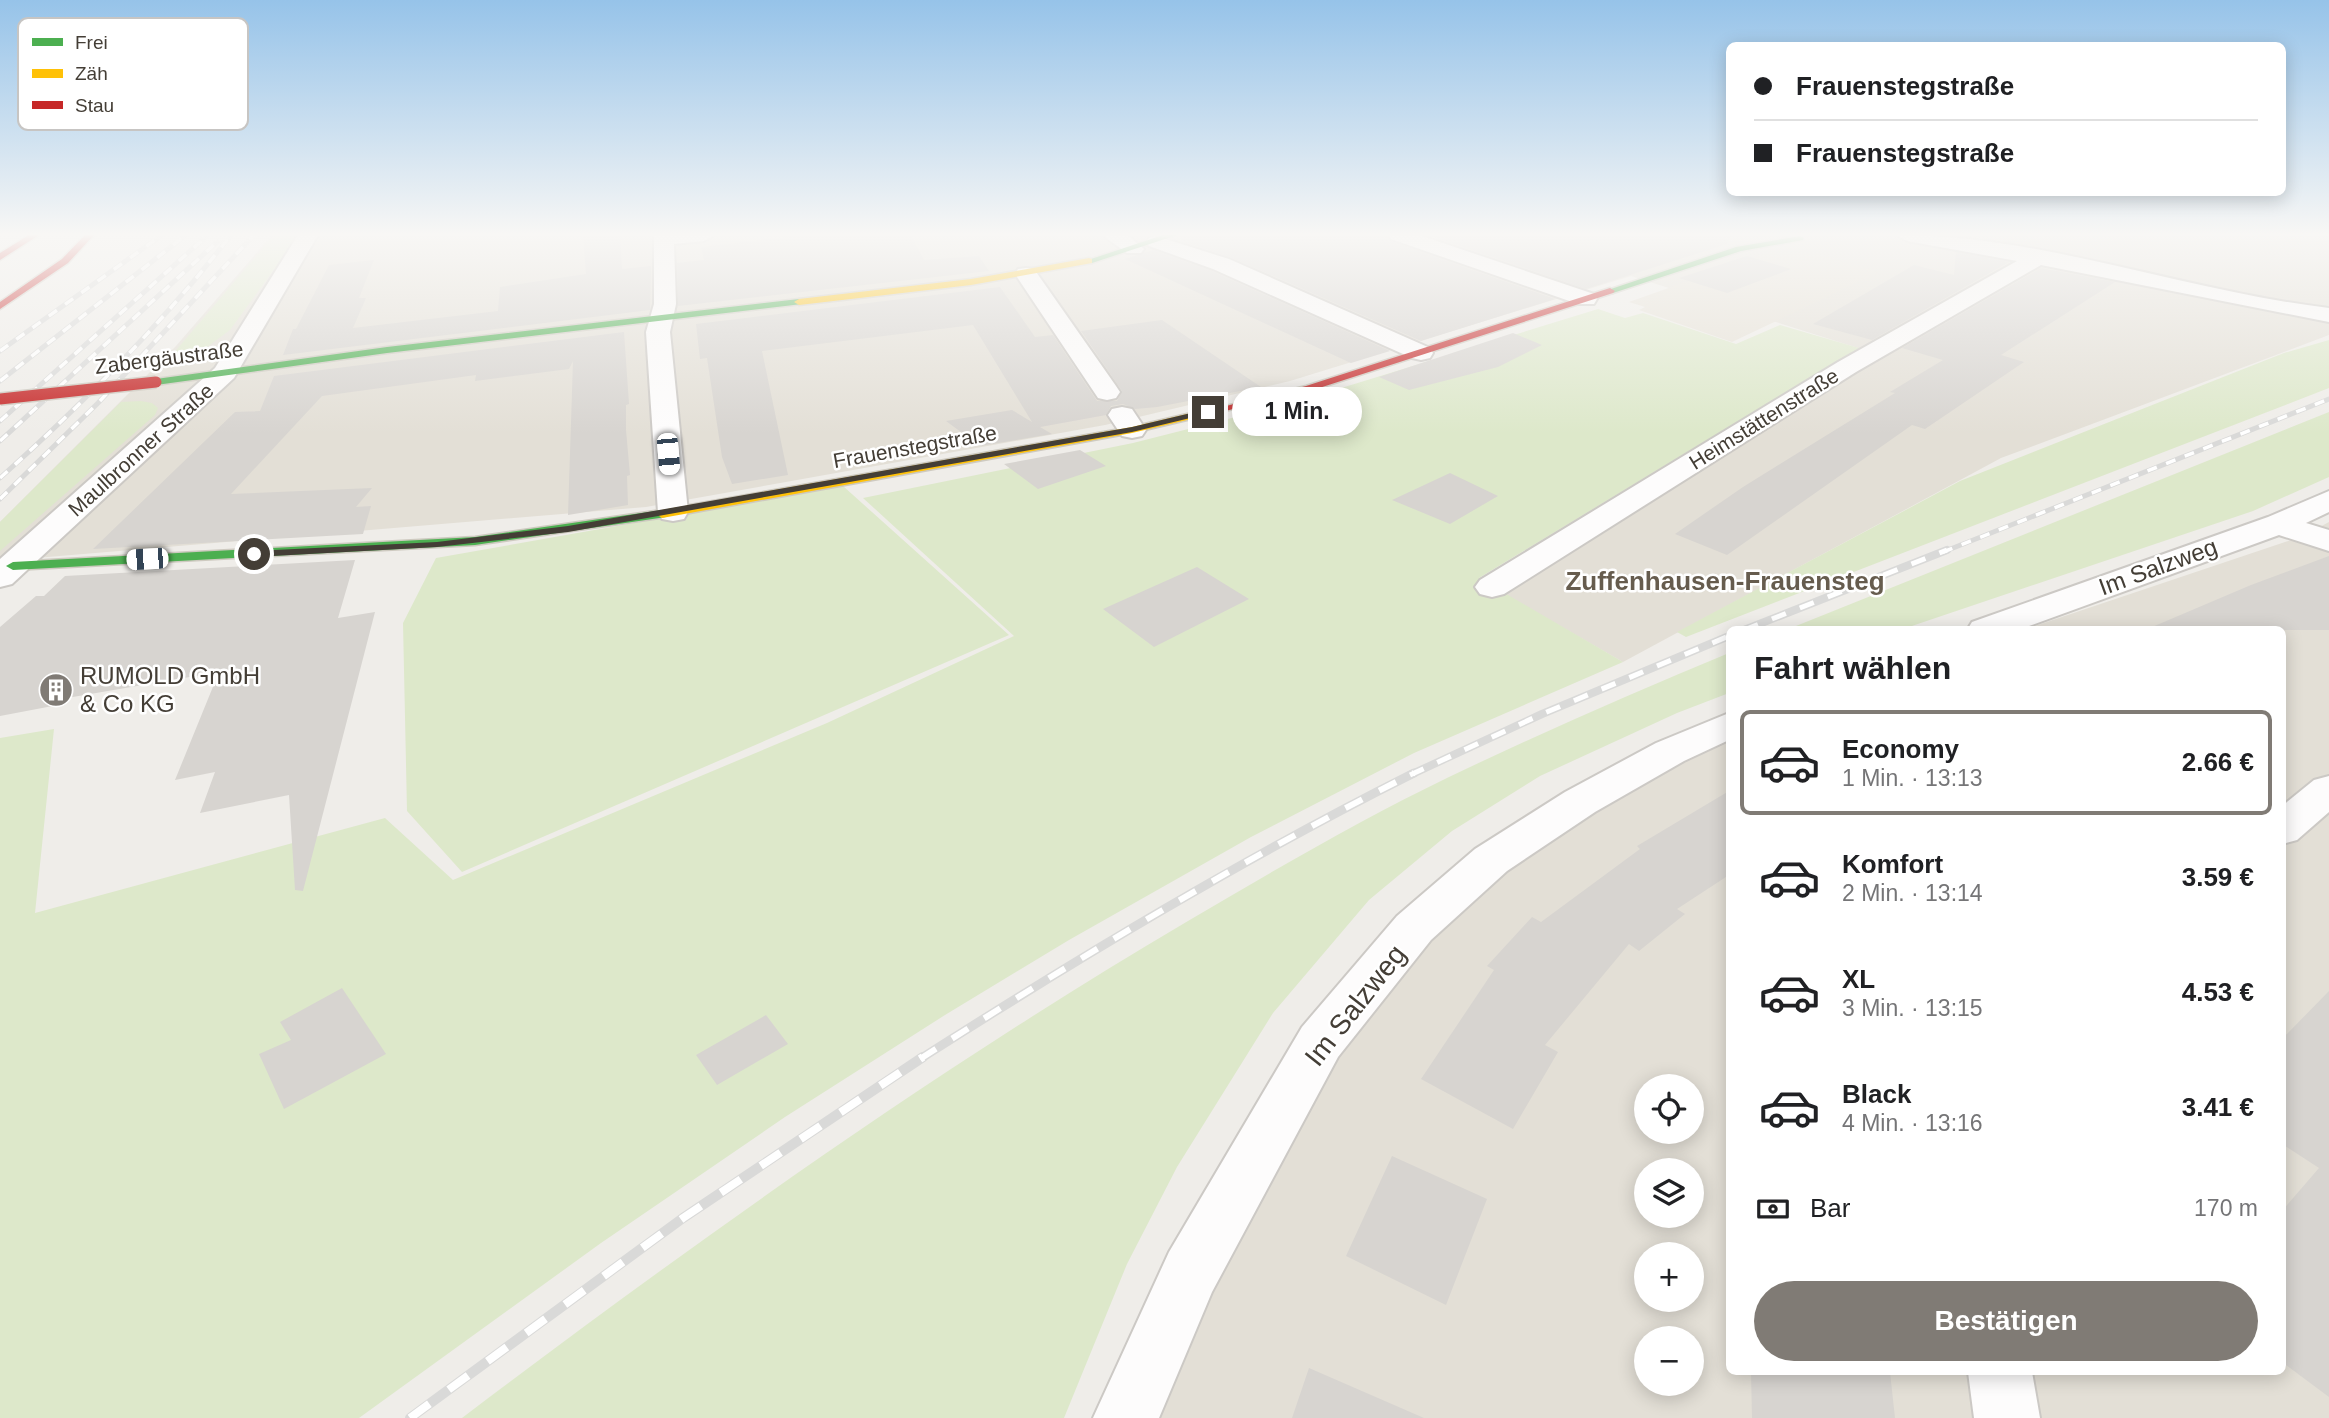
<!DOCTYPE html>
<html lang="de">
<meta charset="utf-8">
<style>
:root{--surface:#fff;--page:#f2f2f2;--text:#202124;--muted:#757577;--line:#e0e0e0;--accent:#807b75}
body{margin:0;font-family:Arial,sans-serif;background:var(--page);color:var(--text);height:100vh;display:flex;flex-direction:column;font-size:26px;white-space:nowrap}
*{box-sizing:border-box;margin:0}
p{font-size:23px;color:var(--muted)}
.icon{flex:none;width:38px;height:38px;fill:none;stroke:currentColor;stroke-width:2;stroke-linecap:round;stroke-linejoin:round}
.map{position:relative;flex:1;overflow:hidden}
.panel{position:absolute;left:1726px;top:626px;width:560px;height:749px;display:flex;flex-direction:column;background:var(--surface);border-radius:10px;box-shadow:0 4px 18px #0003}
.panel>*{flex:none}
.banner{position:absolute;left:1726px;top:42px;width:560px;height:154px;border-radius:10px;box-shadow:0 4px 18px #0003;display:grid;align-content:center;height:154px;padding:0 28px;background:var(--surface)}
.controls{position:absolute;left:1634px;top:1074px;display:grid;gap:14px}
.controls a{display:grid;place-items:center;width:70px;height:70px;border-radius:50%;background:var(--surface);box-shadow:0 4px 18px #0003;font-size:35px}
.end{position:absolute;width:32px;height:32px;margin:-16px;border:9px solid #443e36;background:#fff;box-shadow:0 0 0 4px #fff}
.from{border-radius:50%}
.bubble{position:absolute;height:49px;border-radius:24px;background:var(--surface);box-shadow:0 4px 18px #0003;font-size:23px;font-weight:700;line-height:49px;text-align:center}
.car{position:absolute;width:21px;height:42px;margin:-21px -10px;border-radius:9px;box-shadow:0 0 5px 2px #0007;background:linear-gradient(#fff 24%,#345 0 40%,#fff 0 76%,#345 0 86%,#fff 0)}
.banner b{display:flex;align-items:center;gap:24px;height:66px;font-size:26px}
.banner b+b{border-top:2px solid var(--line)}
.banner i{width:18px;height:18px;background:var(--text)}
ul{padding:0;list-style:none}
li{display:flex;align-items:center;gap:21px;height:105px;margin:0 14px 10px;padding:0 14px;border:4px solid transparent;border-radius:10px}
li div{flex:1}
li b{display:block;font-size:26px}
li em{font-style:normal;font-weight:700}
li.active{border-color:var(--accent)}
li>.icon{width:63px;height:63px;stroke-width:1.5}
h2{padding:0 28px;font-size:32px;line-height:84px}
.pay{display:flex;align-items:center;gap:18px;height:77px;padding:0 28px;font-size:26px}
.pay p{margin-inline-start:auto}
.action{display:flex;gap:14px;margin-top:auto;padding:14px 28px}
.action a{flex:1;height:80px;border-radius:42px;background:var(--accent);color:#fff;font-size:28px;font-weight:700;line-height:80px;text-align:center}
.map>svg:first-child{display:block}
.residential{fill:#e3dfd6;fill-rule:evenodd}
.education{fill:#e5e0d5}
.green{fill:#dde8ca}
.building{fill:#d7d4d0}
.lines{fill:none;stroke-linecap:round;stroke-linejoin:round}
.street-casing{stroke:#ccc9c5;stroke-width:4}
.fast-casing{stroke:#cecac0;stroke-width:3}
.slow-casing{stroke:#cecac0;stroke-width:3}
.jam-casing{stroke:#cecac0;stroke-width:3}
.street{fill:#fdfcfc;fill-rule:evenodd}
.fast{fill:#4caf50;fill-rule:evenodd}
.slow{fill:#ffc107;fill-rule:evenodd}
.jam{fill:#c62828;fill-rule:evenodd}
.rail-far3-casing{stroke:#d9d9d8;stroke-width:5}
.rail-far2-casing{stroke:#d9d9d8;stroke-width:8}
.rail-far1-casing{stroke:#d9d9d8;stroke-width:9}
.rail-casing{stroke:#d9d9d8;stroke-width:10}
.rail-far3{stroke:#fff;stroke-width:3.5;stroke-dasharray:10;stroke-linecap:butt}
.rail-far2{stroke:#fff;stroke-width:5;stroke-dasharray:15;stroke-linecap:butt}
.rail-far1{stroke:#fff;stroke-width:6;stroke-dasharray:19;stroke-linecap:butt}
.rail{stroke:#fff;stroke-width:8;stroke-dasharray:24;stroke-linecap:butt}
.jam-bridge-casing{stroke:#cecac0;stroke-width:14;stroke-linecap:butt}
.jam-bridge{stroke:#c62828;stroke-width:11}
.route{fill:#443e36}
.labels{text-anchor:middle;stroke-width:5;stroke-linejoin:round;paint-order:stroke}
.far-street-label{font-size:21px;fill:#443e36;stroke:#fff}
.street-label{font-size:24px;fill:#443e36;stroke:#fff}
.poi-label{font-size:24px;fill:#443e36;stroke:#fff;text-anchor:start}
.neighbourhood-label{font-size:26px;font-weight:bold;fill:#665c4e;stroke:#fff}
.near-street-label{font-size:28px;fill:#443e36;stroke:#fff}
.key{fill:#fff;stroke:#c7c5c3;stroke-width:2}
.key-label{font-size:19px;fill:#443e36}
</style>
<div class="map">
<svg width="2329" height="1418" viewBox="0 0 2329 1418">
<rect width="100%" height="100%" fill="#efede9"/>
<path class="residential" d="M272 235H2329V335L2001 458 1623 662 1478 579 1858 348 1631 276 1290 381 1105 425 646 507 0 561V522L176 346Z
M2329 522V1418H1137L1330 1043 1502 864 1729 737V1372H2282V630H2023L2303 536ZM1647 1087H1692V1132H1647ZM1647 1171H1692V1216H1647ZM1647 1255H1692V1300H1647ZM1647 1339H1692V1384H1647Z"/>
<path class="education" d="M1770 252 1816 254 1879 272 1732 342 1639 310 1645 307 1629 302Z"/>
<path class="green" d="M274 235H299L230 330 195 356 166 362Z
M1598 309 1625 318 1643 313 1736 344 1780 325 1859 348 1479 578 1623 662 1414 753 1251 837 1069 940 945 1015 785 1117 601 1243 359 1418H0V738L54 729 35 913 385 818 453 880 827 723 1014 636 863 498 1133 443 1299 401Z
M2329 340V388L1686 637 1677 632 1960 481 2284 353Z
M141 401 152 403 158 408 155 415 0 551V522L121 402Z
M2329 412V477L2253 511 1900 630H1786Z
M843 486 1009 635 462 872 407 811 403 623 436 558Z
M1729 653V693L1677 713 1540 776 1452 831 1369 900 1273 1013 1177 1167 1127 1264 1064 1418H462C696 1241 935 1070 1188 921 1273 871 1360 820 1449 777 1541 733 1635 692 1729 653Z"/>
<path class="building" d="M583 235 620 236 622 269 651 266 650 310 283 355 293 329H296L329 265 374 260 359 298H366L353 328 498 311 500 287 586 274Z
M805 235H911L924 260 979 256 989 271 678 306 677 263 704 260 701 247Z
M1185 235H1386L1390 241 1555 299 1421 341 1230 257 1181 241Z
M1428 235H1730L1727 244 1586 289Z
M1153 250 1212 271 1390 351 1351 363 1125 259Z
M1956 252 2009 262 1872 340 1813 324 1914 265 1954 275Z
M1747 256 1791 269 1727 293 1679 278Z
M2041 268 2115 282 2001 355 2024 362 1925 429 1912 425 1727 555 1675 534 1743 487 1895 393 1890 392 1943 360 1902 348Z
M1000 287 1035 337 1053 335 1097 401H1117L1122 391 1081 331 1162 320 1261 387 1157 407 1135 409 1123 404 1111 406 1106 415 1040 427 1052 434 980 446 946 421 1012 410 1032 422 973 325 762 351 788 475 732 484 722 457 707 358 700 359 696 324Z
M624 332 629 404 626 405V430L630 475 627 476 628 505 568 515 573 361 569 369 475 381 476 375 322 396 231 494 372 488 356 507 371 506 363 534 93 549 235 412 260 411 274 376Z
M1513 333 1542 345 1498 367 1409 390 1379 377Z
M1080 450 1106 466 1038 489 1004 464Z
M1450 473 1498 496 1450 524 1392 500Z
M2329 556V630H2145L2251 585Z
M355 560 338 618 375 612 303 891 295 890 289 795 200 813 215 772 175 780 219 672 61 699 58 705 0 716V627L36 596H44L65 576Z
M1197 567 1249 599 1154 647 1103 609Z
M1729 791V875L1677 909 1685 914 1639 951 1629 944 1545 1045 1558 1052 1513 1129 1421 1079 1494 970 1487 966 1532 917 1541 922 1640 849 1637 846Z
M342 988 386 1054 284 1109 259 1054 291 1040 280 1022Z
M2329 991V1397L2282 1362V1211L2319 1168 2282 1144V1039Z
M766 1015 788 1044 717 1085 696 1055Z
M1392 1156 1487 1199 1446 1305 1346 1256Z
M1309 1368 1424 1418H1292Z
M1751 1372H1890L1895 1418H1752Z"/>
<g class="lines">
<g class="street-casing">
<path id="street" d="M298 235H318L234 378 12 584 0 587V559L215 368Z
M654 235H714L704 241 674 244 676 304 670 332 688 512 684 519 673 521 662 519 658 512 646 332 654 304Z
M1102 235H1127L1144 249 1141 253H1127Z
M1388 235H1419L1594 294 1597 299 1594 304H1578L1391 239Z
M1897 235C2043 235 2185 291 2329 308V322L2041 265 1856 372 1504 594 1492 597 1480 594 1475 587 1480 580 1838 362 2017 261 1907 241Z
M1156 236 1229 259 1430 348 1433 353 1430 358 1421 360 1412 358 1213 269 1149 246 1146 242 1149 238Z
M1026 268 1034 269 1116 386 1120 392 1116 398 1107 400 1098 398 1015 274 1018 269Z
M1122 407 1132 409 1146 430 1142 436 1132 438 1122 436 1108 415 1112 409Z
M2329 491V512L2306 523 2329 530V551L2279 535 2018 630H1967L1972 622 2268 517Z
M1729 713V740L1684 761 1595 812 1507 871 1431 940 1338 1057 1212 1292 1159 1418H1093L1169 1252 1302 1027 1397 916 1475 849 1565 792 1656 743Z
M2329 776V812L2297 840 2282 844V806L2314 780Z
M1968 1372H2032L2040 1418H1974Z"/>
</g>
<g class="fast-casing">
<path id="fast" d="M1163 235H1177L1092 263 1085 261Z
M1800 236 1804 238 1803 240 1741 251 1613 293 1605 291 1736 247Z
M799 299 802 300V304L387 353 156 385 151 382 156 379 387 347Z
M662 510 668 514 666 517 475 545 13 570 6 566 13 562 475 537Z"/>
</g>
<g class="slow-casing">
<path id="slow" d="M1089 258 1092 259V263L971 285 799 305 794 302 799 299 971 279Z
M1204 410 1208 411V415L1132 433 662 518 656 514 662 510 1132 427Z"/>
</g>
<g class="jam-casing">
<path id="jam" d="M29 235H39L0 260V253Z
M85 235H94L68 263 0 309V302L62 259Z
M1610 288 1615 291 1613 293 1313 390 1204 416 1198 413 1306 386Z"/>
</g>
<use href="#street" class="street"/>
<use href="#fast" class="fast"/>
<use href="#slow" class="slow"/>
<use href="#jam" class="jam"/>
<g class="rail-far3-casing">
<path id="rail-far3" d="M0 351 162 235
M0 381 186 235
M0 421 208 235
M0 441 217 242
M0 478C84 403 162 324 231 235
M0 499 98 403 254 235
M1943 552 2329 399"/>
</g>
<g class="rail-far2-casing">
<path id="rail-far2" d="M1744 630 1947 550
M1410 775 1542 714 1729 636"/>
</g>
<g class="rail-far1-casing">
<path id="rail-far1" d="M920 1059C1080 957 1244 858 1414 773"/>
</g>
<g class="rail-casing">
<path id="rail" d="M410 1418 683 1218 923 1057"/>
</g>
<use href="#rail-far3" class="rail-far3"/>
<use href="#rail-far2" class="rail-far2"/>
<use href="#rail-far1" class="rail-far1"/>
<use href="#rail" class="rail"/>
<g class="jam-bridge-casing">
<path id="jam-bridge" d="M0 399 156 382"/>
</g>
<use href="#jam-bridge" class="jam-bridge"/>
</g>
<linearGradient id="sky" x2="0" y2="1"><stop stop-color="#96c3e9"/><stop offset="0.54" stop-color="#f8f7f5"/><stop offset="1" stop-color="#f8f7f5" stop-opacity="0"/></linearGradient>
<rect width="2329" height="434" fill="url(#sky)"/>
<path class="route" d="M1208 409 1211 413 1132 432 568 532 437 547 254 557 249 554 254 551 437 542 568 526 1132 427Z"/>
<defs>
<g id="building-disc" transform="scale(1.75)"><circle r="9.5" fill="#807b75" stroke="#fff"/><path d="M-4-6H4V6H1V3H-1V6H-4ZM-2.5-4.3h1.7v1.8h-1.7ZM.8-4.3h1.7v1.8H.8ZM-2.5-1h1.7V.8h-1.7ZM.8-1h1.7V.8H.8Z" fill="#fff"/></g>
</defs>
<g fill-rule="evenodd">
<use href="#building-disc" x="56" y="690"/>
</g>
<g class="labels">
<g class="far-street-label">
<text transform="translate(169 358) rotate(-7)" y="7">Zabergäustraße</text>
<text transform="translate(1764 419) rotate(-32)" y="7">Heimstättenstraße</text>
<text transform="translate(915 447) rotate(-10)" y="7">Frauenstegstraße</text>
<text transform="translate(141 450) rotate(-42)" y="7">Maulbronner Straße</text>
</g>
<g class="street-label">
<text transform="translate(2158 567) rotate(-20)" y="8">Im Salzweg</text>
</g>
<g class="poi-label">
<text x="80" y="684">RUMOLD GmbH<tspan x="80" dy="28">&amp; Co KG</tspan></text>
</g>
<g class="neighbourhood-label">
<text x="1725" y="590">Zuffenhausen-Frauensteg</text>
</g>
<g class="near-street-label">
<text transform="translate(1355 1005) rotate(-52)" y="10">Im Salzweg</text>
</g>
</g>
<rect x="18" y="18" width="230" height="112" rx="10" class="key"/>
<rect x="32" y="38" width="31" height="8" fill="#4caf50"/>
<rect x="32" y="69" width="31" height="9" fill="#ffc107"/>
<rect x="32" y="101" width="31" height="8" fill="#c62828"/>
<g class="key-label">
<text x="75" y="49">Frei</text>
<text x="75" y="80">Zäh</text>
<text x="75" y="112">Stau</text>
</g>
</svg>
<div class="controls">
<a><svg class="icon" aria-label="locate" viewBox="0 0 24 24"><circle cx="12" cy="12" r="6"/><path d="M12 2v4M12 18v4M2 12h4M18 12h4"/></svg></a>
<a><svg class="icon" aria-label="layers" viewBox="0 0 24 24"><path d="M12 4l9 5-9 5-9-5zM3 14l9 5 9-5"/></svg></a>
<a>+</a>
<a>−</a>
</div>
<i class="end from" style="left:254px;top:554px"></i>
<i class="end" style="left:1208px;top:412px"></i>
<div class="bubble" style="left:1232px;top:387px;width:130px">1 Min.</div>
<i class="car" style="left:668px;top:454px;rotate:175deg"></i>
<i class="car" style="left:147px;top:559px;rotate:267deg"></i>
<div class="banner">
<b><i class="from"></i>Frauenstegstraße</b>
<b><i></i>Frauenstegstraße</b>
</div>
<section class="panel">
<h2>Fahrt wählen</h2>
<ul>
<li class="active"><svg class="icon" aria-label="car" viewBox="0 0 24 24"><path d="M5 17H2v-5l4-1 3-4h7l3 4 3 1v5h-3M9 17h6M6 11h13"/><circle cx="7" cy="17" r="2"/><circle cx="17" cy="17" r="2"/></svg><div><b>Economy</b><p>1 Min. · 13:13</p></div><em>2.66 €</em></li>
<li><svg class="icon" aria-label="car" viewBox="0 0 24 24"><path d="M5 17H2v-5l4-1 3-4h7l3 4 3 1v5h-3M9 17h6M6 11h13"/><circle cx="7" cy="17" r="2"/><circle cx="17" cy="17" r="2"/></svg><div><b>Komfort</b><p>2 Min. · 13:14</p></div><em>3.59 €</em></li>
<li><svg class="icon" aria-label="car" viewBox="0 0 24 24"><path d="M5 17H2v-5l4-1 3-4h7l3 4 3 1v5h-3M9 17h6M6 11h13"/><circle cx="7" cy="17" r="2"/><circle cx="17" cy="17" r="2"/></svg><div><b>XL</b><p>3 Min. · 13:15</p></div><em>4.53 €</em></li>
<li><svg class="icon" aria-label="car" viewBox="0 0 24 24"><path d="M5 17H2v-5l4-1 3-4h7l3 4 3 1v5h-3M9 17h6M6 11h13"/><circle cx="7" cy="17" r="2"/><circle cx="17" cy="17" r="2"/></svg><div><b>Black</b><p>4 Min. · 13:16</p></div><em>3.41 €</em></li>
</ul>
<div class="pay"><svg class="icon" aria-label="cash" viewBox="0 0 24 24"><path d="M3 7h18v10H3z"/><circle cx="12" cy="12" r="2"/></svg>Bar<p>170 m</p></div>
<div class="action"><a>Bestätigen</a></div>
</section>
</div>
